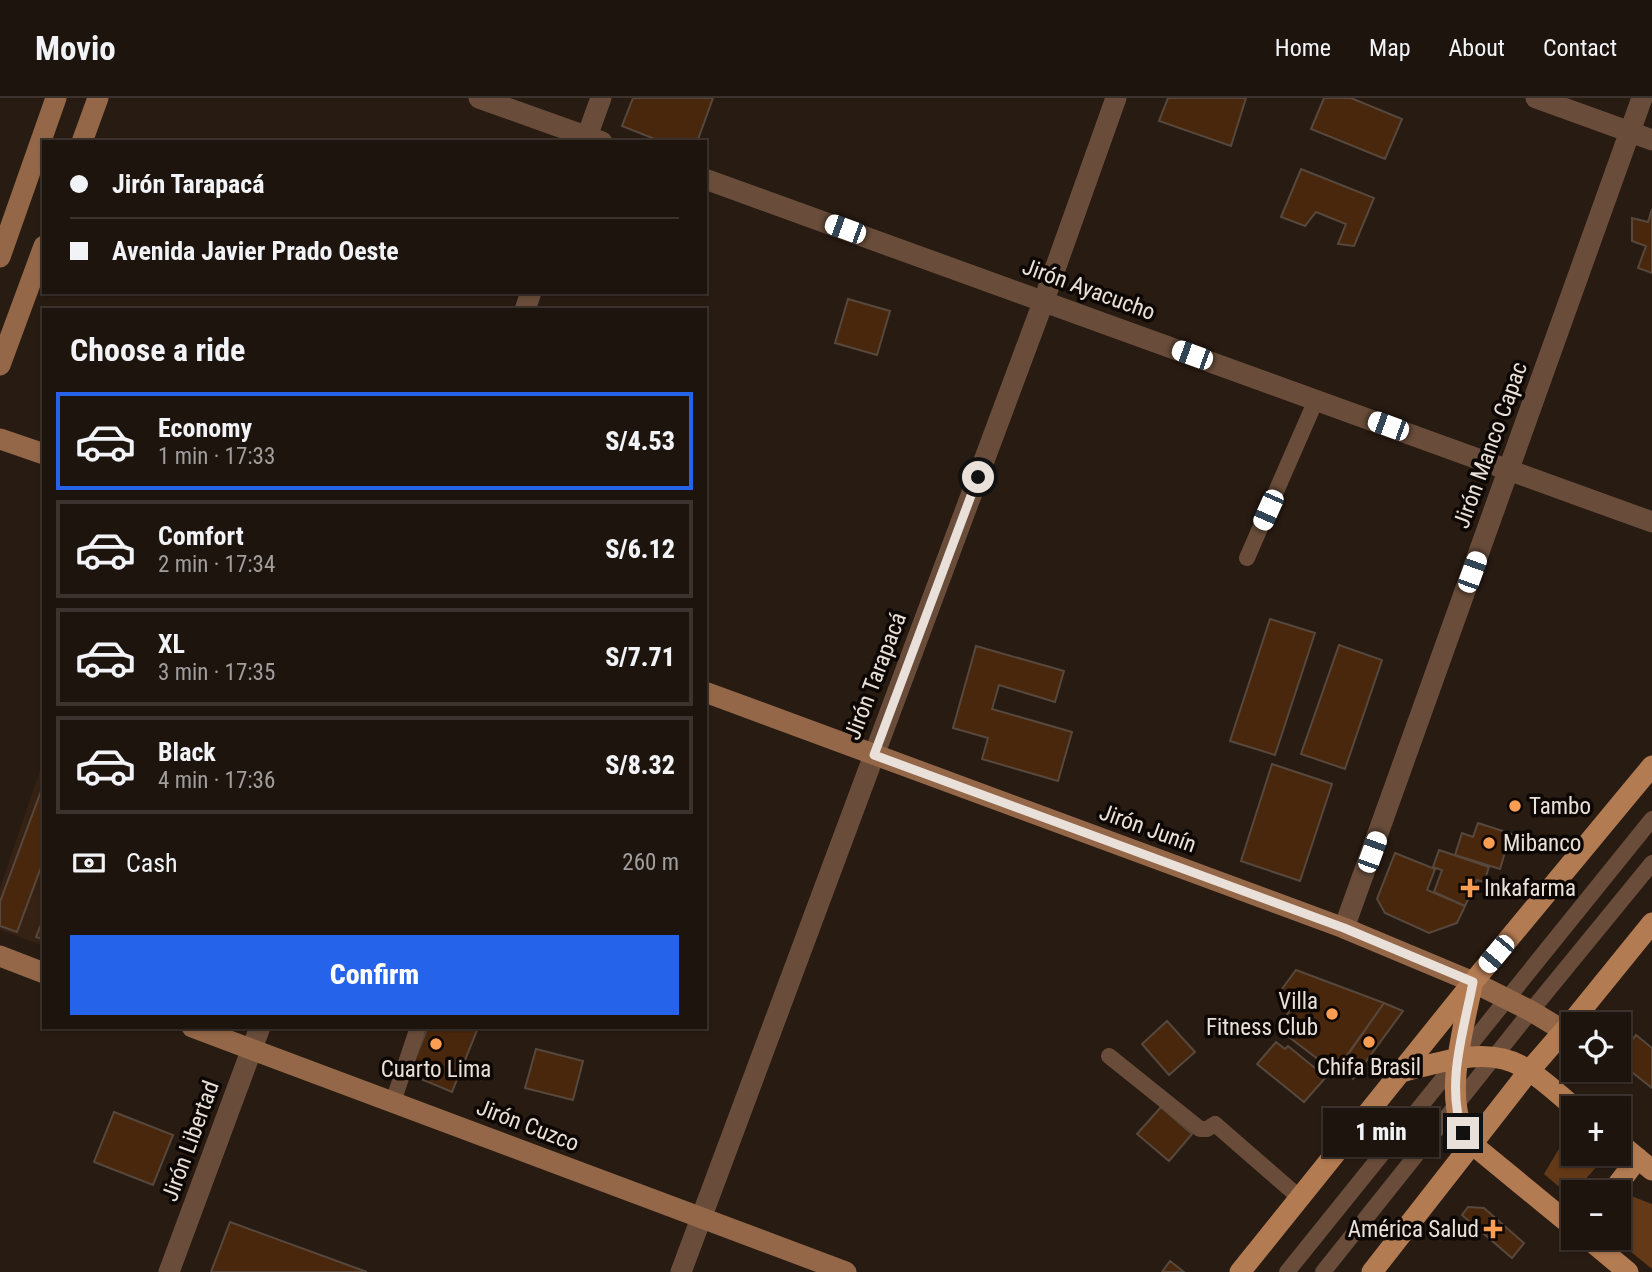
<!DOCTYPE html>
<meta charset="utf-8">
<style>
:root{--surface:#1e140e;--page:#261d17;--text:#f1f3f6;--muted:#a19e9e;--line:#3c332e;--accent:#2563eb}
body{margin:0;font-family:"Roboto Condensed",sans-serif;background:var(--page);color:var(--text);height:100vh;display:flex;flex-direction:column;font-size:26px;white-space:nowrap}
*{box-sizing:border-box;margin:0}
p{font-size:23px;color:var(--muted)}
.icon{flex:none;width:38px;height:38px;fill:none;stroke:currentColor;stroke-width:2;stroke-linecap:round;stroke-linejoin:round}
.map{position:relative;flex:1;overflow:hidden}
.details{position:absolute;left:42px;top:210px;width:665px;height:721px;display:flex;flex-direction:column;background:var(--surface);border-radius:0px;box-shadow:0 2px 5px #0004,0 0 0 2px var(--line)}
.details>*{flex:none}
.guide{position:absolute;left:42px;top:42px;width:665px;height:154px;border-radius:0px;box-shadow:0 2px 5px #0004,0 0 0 2px var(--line);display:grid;align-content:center;height:154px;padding:0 28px;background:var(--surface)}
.fabs{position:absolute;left:1561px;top:914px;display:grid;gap:14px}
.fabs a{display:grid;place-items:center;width:70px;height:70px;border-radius:0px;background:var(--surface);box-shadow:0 2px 5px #0004,0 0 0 2px var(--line);font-size:35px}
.end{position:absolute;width:32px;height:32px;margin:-16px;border:9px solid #eae0da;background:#111;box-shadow:0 0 0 4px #111}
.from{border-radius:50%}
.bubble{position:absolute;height:49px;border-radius:0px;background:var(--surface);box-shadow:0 2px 5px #0004,0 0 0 2px var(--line);font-size:23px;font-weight:800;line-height:49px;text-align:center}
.car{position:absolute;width:21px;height:42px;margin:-21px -10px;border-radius:9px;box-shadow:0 0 5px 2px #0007;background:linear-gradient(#fff 24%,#345 0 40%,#fff 0 76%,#345 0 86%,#fff 0)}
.guide b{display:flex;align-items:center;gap:24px;height:66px;font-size:26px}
.guide b+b{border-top:2px solid var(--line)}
.guide i{width:18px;height:18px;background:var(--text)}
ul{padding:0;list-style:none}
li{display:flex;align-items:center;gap:21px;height:98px;margin:0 14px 10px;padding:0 14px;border:4px solid var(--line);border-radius:0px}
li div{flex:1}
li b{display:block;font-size:26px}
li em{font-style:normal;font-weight:800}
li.on{border-color:var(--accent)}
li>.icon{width:63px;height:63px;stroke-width:1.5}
h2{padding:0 28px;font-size:32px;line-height:84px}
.pay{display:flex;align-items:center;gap:18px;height:77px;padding:0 28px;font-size:26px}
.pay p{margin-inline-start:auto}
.button{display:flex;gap:14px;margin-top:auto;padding:14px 28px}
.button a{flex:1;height:80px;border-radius:0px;background:var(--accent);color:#fff;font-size:28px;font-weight:800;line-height:80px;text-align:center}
header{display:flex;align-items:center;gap:42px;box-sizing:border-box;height:98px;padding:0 35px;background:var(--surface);border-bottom:2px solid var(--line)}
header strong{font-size:33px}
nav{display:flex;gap:38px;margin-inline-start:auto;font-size:24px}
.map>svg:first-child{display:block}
.built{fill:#352215}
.green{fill:#643917}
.building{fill:#49270c;stroke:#57483d;stroke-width:2}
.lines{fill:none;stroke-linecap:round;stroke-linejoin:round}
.lane{stroke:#694d3a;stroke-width:16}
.street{stroke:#694d3a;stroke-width:21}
.secondary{stroke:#936748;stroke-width:21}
.primary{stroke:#b37b52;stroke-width:21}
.route{stroke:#eae0da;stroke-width:9}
.poi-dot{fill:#fc9d54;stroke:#0d0704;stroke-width:2.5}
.labels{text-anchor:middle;stroke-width:7;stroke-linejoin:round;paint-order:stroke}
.street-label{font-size:23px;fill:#eae0da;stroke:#0d0704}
.poi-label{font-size:23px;fill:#eae0da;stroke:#0d0704;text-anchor:start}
</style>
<header>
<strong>Movio</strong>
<nav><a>Home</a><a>Map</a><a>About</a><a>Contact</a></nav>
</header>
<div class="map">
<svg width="1652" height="1174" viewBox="0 0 1652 1174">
<rect width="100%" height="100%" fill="#281b12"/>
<path class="built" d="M44 661V848L0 832V790Z"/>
<path class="green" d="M1563 1044 1573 1046V1055H1588L1601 1064 1570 1098 1544 1076Z
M1626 1096 1652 1106V1171L1625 1149 1617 1139 1619 1106Z"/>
<path class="building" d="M633 0H713L697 44H662L622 28Z
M1168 0H1246L1231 48 1159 23Z
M1324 0H1351L1402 21 1385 61 1311 31Z
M1301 71 1374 100 1354 148 1338 146 1346 126 1316 114 1305 128 1281 119Z
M1652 111V175L1638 170 1646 148 1632 143V120L1648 124Z
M848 201 890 213 877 257 835 245Z
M1270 521 1315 535 1275 657 1230 643Z
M1339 547 1382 562 1345 671 1301 656Z
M976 548 1064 573 1055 604 999 587 992 611 1072 634 1058 683 982 661 988 640 953 630Z
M1272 666 1332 686 1300 783 1241 763Z
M44 685V761L17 834 0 828V804Z
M1478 725 1521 739 1516 754 1506 751 1500 771 1455 757 1462 735 1473 739Z
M1439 752 1489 769 1484 784 1477 782 1465 808 1434 794 1442 772 1433 769Z
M1395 755 1435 771 1427 792 1465 808 1457 825 1429 835 1385 815 1377 801Z
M44 819V842L36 839Z
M1296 872 1384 905 1335 974 1277 930 1294 907 1279 895Z
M1384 905 1403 913 1353 981 1340 968Z
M1167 923 1195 954 1169 977 1142 946Z
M428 929 478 930 452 994 409 976Z
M1636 937 1652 950V990L1619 964V958Z
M1276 944 1285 951 1288 948 1326 979 1304 1004 1257 966Z
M536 951 583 963 573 1002 525 990Z
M1161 1009 1192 1036 1169 1063 1137 1036Z
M114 1014 173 1037 153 1087 94 1064Z
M1468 1109 1484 1110 1524 1145 1512 1160 1462 1117Z
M230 1124 367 1174H211Z
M1170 1163 1184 1174H1162Z"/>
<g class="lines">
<path class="lane" d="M1247 460 1316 302
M1109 958 1200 1031H1207L1215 1026 1300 1100
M393 1004 418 929
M1287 1174 1652 721
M1323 1174 1531 913 1652 765"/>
<path class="street" d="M479 0 602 44
M1536 0 1652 42
M585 44 601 0
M705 81 1652 424
M525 212 531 194
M1344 830 1642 0
M169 1174 260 929
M681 1174 1044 202 1116 0"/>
<path class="secondary" d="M82 44 98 0
M0 159 56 0
M0 267 44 148
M0 341 44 356
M705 594 1344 830 1473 884 1531 913 1564 933
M0 858 44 875
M192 929 846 1174"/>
<path class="primary" d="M1472 887C1464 931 1439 1009 1472 1046L1573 1129
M1401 974C1438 965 1487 947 1523 969 1542 980 1558 996 1575 1010
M1619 1045 1652 1072
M1612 1094 1638 1060
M1586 1139 1628 1174
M1240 1174 1473 884 1652 668
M1372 1174 1529 973 1575 920 1652 825"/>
</g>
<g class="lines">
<path class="route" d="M978 379 874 657 1344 830 1473 884C1464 932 1445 987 1463 1035"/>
</g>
<g class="poi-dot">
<circle cx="1515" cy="708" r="7"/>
<circle cx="1489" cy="745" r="7"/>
<path d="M1466.5 779.5h7v7h7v7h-7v7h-7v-7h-7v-7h7z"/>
<circle cx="1332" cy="916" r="7"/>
<circle cx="1369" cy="944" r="7"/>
<circle cx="436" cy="946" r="7"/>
<path d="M1489.5 1120.5h7v7h7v7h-7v7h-7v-7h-7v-7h7z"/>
</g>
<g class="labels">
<g class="street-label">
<text transform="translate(1089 191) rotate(20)" y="8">Jirón Ayacucho</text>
<text transform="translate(1490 347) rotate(-70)" y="8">Jirón Manco Capac</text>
<text transform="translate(875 578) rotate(-69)" y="8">Jirón Tarapacá</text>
<text transform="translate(1148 730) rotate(20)" y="8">Jirón Junín</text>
<text transform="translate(528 1027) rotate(21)" y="8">Jirón Cuzco</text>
<text transform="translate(190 1043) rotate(-70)" y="8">Jirón Libertad</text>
</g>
<g class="poi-label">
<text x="1529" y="716">Tambo</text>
<text x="1503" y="753">Mibanco</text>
<text x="1484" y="798">Inkafarma</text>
<text x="1318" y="911" text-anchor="end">Villa<tspan x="1318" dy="26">Fitness Club</tspan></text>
<text x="1369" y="977" text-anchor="middle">Chifa Brasil</text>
<text x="436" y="979" text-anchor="middle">Cuarto Lima</text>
<text x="1479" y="1139" text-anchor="end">América Salud</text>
</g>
</g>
</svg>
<div class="fabs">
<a><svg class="icon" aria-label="locate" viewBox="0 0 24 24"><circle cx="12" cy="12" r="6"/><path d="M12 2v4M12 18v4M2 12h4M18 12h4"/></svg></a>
<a>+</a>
<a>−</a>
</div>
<i class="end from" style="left:978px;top:379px"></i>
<i class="end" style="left:1463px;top:1035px"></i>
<div class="bubble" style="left:1323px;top:1010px;width:116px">1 min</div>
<i class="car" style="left:845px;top:131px;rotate:290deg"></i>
<i class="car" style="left:1192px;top:257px;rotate:290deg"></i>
<i class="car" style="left:1388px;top:328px;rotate:290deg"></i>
<i class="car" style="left:1268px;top:412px;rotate:204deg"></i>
<i class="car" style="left:1472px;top:474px;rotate:20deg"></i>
<i class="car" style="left:1372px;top:754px;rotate:20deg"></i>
<i class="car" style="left:1496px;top:856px;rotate:220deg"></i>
<div class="guide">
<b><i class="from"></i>Jirón Tarapacá</b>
<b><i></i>Avenida Javier Prado Oeste</b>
</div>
<section class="details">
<h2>Choose a ride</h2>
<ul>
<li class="on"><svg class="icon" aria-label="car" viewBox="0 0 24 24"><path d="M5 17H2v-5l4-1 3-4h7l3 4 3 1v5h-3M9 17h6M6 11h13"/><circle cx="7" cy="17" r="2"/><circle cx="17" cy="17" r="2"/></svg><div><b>Economy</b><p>1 min · 17:33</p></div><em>S/4.53</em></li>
<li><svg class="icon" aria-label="car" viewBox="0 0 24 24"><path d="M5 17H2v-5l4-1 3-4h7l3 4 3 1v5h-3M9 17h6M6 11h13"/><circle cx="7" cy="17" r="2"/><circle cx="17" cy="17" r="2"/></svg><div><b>Comfort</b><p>2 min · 17:34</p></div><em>S/6.12</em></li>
<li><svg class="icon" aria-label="car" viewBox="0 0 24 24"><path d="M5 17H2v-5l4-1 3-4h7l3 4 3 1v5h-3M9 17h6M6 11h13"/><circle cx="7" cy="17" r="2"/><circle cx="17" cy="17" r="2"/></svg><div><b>XL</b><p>3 min · 17:35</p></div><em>S/7.71</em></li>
<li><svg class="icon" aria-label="car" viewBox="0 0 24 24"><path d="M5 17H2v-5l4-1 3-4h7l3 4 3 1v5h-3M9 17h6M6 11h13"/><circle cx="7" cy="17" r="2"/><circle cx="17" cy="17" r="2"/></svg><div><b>Black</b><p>4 min · 17:36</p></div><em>S/8.32</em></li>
</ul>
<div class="pay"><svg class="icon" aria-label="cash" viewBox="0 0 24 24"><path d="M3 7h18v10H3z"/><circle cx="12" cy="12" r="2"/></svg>Cash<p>260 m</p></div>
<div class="button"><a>Confirm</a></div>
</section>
</div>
